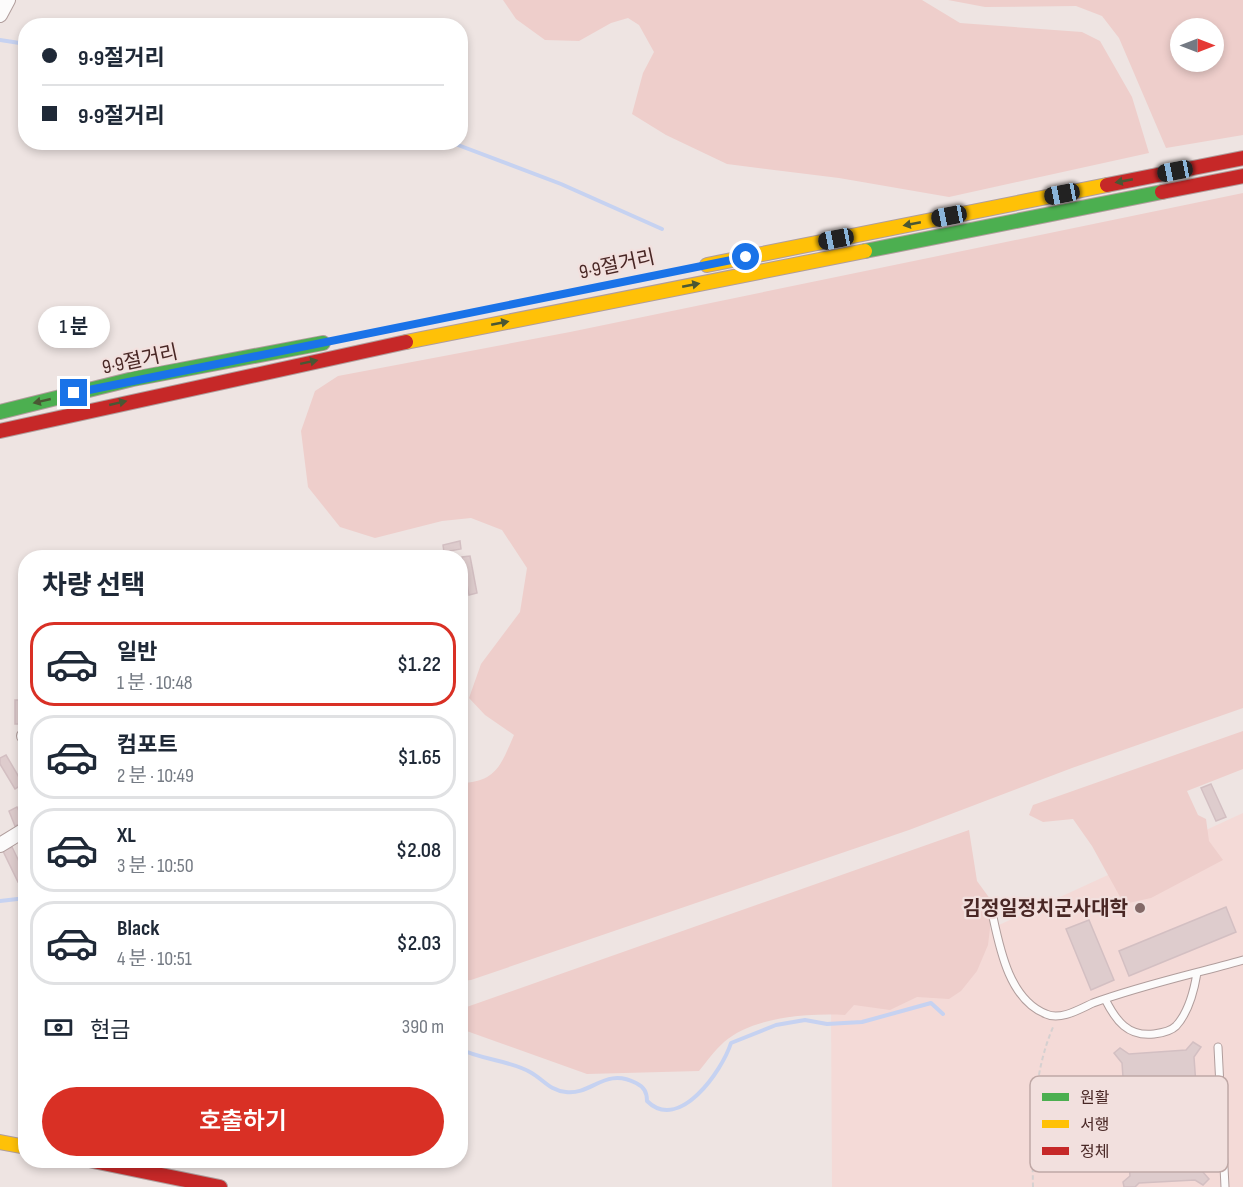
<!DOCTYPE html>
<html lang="ko">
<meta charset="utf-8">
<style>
:root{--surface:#fff;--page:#f2f2f3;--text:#1f2937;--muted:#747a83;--line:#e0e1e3;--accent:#d93025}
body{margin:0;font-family:"Sofia Sans Condensed","Noto Sans KR",sans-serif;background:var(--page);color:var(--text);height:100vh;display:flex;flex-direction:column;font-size:22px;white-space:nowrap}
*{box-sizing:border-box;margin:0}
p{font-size:20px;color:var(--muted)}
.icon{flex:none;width:33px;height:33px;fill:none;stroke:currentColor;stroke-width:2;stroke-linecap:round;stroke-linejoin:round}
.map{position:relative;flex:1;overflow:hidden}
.sheet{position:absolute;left:18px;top:550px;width:450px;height:618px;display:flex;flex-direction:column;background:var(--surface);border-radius:24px;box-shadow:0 3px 9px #0003}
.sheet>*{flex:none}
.top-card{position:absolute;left:18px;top:18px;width:450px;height:132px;border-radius:24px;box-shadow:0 3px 9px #0003;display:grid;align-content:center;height:132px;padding:0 24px;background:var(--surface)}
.needle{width:39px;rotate:90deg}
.fabs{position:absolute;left:1170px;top:18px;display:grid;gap:12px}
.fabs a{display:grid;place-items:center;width:54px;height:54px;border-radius:50%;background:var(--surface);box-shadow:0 3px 9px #0003;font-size:30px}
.end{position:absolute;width:27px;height:27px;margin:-14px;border:8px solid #1a73e8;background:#fff;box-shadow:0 0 0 3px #fff}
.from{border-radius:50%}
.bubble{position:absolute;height:42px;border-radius:21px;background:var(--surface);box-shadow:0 3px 9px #0003;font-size:20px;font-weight:600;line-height:42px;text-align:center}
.car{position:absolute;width:18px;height:36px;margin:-18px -9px;border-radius:8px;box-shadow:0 0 4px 2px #0007;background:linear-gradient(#222 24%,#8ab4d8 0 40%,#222 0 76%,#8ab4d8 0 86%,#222 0)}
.top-card b{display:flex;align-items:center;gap:21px;height:57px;font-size:22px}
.top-card b+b{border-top:2px solid var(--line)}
.top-card i{width:15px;height:15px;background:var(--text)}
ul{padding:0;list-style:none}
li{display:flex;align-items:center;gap:18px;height:84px;margin:0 12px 9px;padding:0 12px;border:3px solid var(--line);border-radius:24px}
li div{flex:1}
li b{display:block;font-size:22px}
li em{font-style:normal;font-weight:600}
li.on{border-color:var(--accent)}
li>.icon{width:54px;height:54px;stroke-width:1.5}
h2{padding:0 24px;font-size:27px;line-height:72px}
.pay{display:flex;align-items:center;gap:15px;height:66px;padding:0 24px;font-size:22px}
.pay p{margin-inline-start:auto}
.primary-button{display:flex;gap:12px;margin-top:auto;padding:12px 24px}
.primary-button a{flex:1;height:69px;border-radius:36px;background:var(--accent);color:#fff;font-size:24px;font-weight:600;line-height:69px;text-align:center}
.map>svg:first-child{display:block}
.built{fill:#f4dad7}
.green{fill:#eececb;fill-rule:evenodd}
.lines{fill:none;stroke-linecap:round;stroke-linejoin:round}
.stream{stroke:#c6d2f1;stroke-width:4}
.building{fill:#decccd;stroke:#d3bfc2;stroke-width:1.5}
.lane-casing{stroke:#b09d9c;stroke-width:9}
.street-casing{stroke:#b09d9c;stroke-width:16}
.fast-casing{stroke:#b09d9c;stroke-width:16}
.slow-casing{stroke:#b09d9c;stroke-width:16}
.jam-casing{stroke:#b09d9c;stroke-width:16}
.path{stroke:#d5d0d0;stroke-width:2;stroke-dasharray:4.5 3;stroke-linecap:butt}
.lane{stroke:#fcfbfb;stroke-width:7}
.street{stroke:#fcfbfb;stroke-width:14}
.fast{stroke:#4caf50;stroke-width:14}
.slow{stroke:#ffc107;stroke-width:14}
.jam{stroke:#c62828;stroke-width:14}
.oneway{fill:#4a5734}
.route{stroke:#1a73e8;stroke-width:8}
.poi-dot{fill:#836967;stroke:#f2e0de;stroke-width:2}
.labels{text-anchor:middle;stroke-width:4.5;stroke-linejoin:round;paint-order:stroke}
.street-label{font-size:20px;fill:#492725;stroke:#f2e0de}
.poi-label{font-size:20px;font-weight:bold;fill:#492725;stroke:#f2e0de;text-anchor:end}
.key{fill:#f2e0de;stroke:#bfa8a6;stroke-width:1.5}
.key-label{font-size:16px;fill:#492725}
</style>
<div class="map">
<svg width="1243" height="1187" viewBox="0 0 1243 1187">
<rect width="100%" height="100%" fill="#eee4e2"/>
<path class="built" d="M1243 813V1187H832L831 1002Z"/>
<path class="green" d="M503 0H922L960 23 1082 32 1100 41 1132 97 1149 153 949 197 839 178 727 164 666 135 632 114 643 73 654 52 639 25 628 18 611 23 579 41 545 40 516 19Z
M948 0H1243V135L1166 148 1119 38 1102 16 1076 6 985 7ZM1214 28V62H1180V28Z
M1243 193V708L1072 768 909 830 471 980 461 981V854L468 845 461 841V783C496 782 501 765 514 735L485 715 469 698 481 664 520 612 527 568 502 530 471 518 442 521 375 538 340 527 308 487 301 431 315 391 338 376 570 332Z
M1243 731V769L1187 791 1198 815 1206 819 1209 841 1223 860 1151 898 1124 904 1092 846 1073 819 1043 822 1029 815 1033 805Z
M969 830 977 881 993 903 988 945 977 971 961 991 949 999 917 997 890 1010 854 1005 845 1015C808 1013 753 1017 724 1042 715 1050 707 1061 699 1071L587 1074 461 1029V1009Z"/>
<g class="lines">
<path class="stream" d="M0 40 26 44
M450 142 561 184 662 229
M0 901 26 898
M460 1049C482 1060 509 1060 530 1072 543 1079 550 1091 566 1092 592 1095 605 1067 636 1083 644 1087 647 1092 647 1101 679 1133 722 1071 731 1043L776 1025 805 1020 827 1024 862 1022 931 1003 943 1014"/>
</g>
<path class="building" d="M460 541 461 549 444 552 443 545Z
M470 556 477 593 469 595 462 557Z
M15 700H25L26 724H15Z
M6 755 23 784 15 789 0 764V758Z
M1211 784 1226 817 1216 821 1201 788Z
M17 807 24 822 15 826 9 811Z
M12 847 26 876V879L18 882 3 851Z
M1226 907 1236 932 1129 976 1119 951Z
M1089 920 1114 980 1091 990 1066 929Z
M1193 1042 1201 1047 1194 1057 1202 1171 1209 1179 1203 1185 1195 1180 1139 1183 1135 1187H1124L1123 1182 1130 1176 1122 1063 1114 1053 1120 1048 1129 1054 1186 1050Z"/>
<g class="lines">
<g class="lane-casing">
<path id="lane" d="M993 917C1000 950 1010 1000 1046 1014 1060 1021 1080 1009 1093 1003 1142 985 1194 974 1243 960
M1105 999C1116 1021 1128 1037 1154 1034 1162 1033 1171 1031 1176 1026 1189 1012 1194 991 1197 973
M1218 1047 1225 1187"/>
</g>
<g class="street-casing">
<path id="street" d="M0 15 8 0
M24 736H26
M0 845 26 829"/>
</g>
<g class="fast-casing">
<path id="fast" d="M865 251 1162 192
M0 412 133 379 323 343"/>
</g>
<g class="slow-casing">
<path id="slow" d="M707 265 1107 185
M406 342 865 251
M0 1142 26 1147"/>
</g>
<g class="jam-casing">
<path id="jam" d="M1107 185 1243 158
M1162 192 1243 176
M0 431 406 342
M93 1161 220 1187"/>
</g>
<path class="path" d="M1033 1187C1032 1134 1032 1074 1054 1025"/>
<use href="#lane" class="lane"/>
<use href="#street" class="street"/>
<use href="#fast" class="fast"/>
<use href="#slow" class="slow"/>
<use href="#jam" class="jam"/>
</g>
<defs><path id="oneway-solid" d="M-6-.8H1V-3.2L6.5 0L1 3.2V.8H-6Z" transform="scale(1.5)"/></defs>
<g class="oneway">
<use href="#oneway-solid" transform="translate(1124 181) rotate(169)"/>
<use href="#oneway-solid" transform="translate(912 224) rotate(169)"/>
<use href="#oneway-solid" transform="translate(691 285) rotate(-11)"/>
<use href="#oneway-solid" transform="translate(500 323) rotate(-11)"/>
<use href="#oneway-solid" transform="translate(309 362) rotate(-12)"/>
<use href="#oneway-solid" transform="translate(42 401) rotate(167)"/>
<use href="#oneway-solid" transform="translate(118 403) rotate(-13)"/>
</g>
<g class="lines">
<path class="route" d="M74 393 746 257"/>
</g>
<circle class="poi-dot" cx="1140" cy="908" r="6"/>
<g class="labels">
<g class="street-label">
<text transform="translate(617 264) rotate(-12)" y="7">9·9절거리</text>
<text transform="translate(140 359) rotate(-12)" y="7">9·9절거리</text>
</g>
<g class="poi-label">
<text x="1128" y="915">김정일정치군사대학</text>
</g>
</g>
<rect x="1030" y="1076" width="198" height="96" rx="9" class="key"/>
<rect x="1042" y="1093" width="27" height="8" fill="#4caf50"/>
<rect x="1042" y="1120" width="27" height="8" fill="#ffc107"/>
<rect x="1042" y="1147" width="27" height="8" fill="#c62828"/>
<g class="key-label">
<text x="1080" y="1103">원활</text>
<text x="1080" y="1130">서행</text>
<text x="1080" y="1157">정체</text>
</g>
</svg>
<div class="fabs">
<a><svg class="needle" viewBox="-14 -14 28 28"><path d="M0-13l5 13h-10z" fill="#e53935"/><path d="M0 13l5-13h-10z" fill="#747a83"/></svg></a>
</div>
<i class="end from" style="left:746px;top:257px"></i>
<i class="end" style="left:74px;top:393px"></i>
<div class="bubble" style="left:38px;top:306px;width:72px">1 분</div>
<i class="car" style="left:1175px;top:171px;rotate:259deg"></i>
<i class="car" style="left:1062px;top:194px;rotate:259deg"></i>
<i class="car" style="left:949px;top:216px;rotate:259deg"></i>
<i class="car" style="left:836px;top:239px;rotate:259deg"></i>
<div class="top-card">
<b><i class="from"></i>9·9절거리</b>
<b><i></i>9·9절거리</b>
</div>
<section class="sheet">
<h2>차량 선택</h2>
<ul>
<li class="on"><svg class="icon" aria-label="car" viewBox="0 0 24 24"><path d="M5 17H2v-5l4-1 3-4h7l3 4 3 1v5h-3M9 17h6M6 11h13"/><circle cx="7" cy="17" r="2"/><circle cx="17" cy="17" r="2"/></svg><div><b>일반</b><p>1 분 · 10:48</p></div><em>$1.22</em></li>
<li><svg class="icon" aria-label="car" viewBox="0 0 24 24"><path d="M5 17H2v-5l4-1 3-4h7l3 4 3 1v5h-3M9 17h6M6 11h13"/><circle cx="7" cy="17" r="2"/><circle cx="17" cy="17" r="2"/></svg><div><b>컴포트</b><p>2 분 · 10:49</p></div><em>$1.65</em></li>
<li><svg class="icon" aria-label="car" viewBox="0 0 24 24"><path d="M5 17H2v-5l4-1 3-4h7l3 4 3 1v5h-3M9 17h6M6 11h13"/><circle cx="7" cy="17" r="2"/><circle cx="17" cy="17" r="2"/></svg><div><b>XL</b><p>3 분 · 10:50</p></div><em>$2.08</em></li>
<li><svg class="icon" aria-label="car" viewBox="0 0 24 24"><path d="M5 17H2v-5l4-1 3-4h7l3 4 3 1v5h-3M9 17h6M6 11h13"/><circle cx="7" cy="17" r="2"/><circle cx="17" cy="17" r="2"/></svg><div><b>Black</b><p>4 분 · 10:51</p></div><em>$2.03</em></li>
</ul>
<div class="pay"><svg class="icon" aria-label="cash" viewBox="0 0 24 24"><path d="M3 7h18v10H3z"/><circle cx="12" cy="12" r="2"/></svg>현금<p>390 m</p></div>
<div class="primary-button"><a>호출하기</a></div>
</section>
</div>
